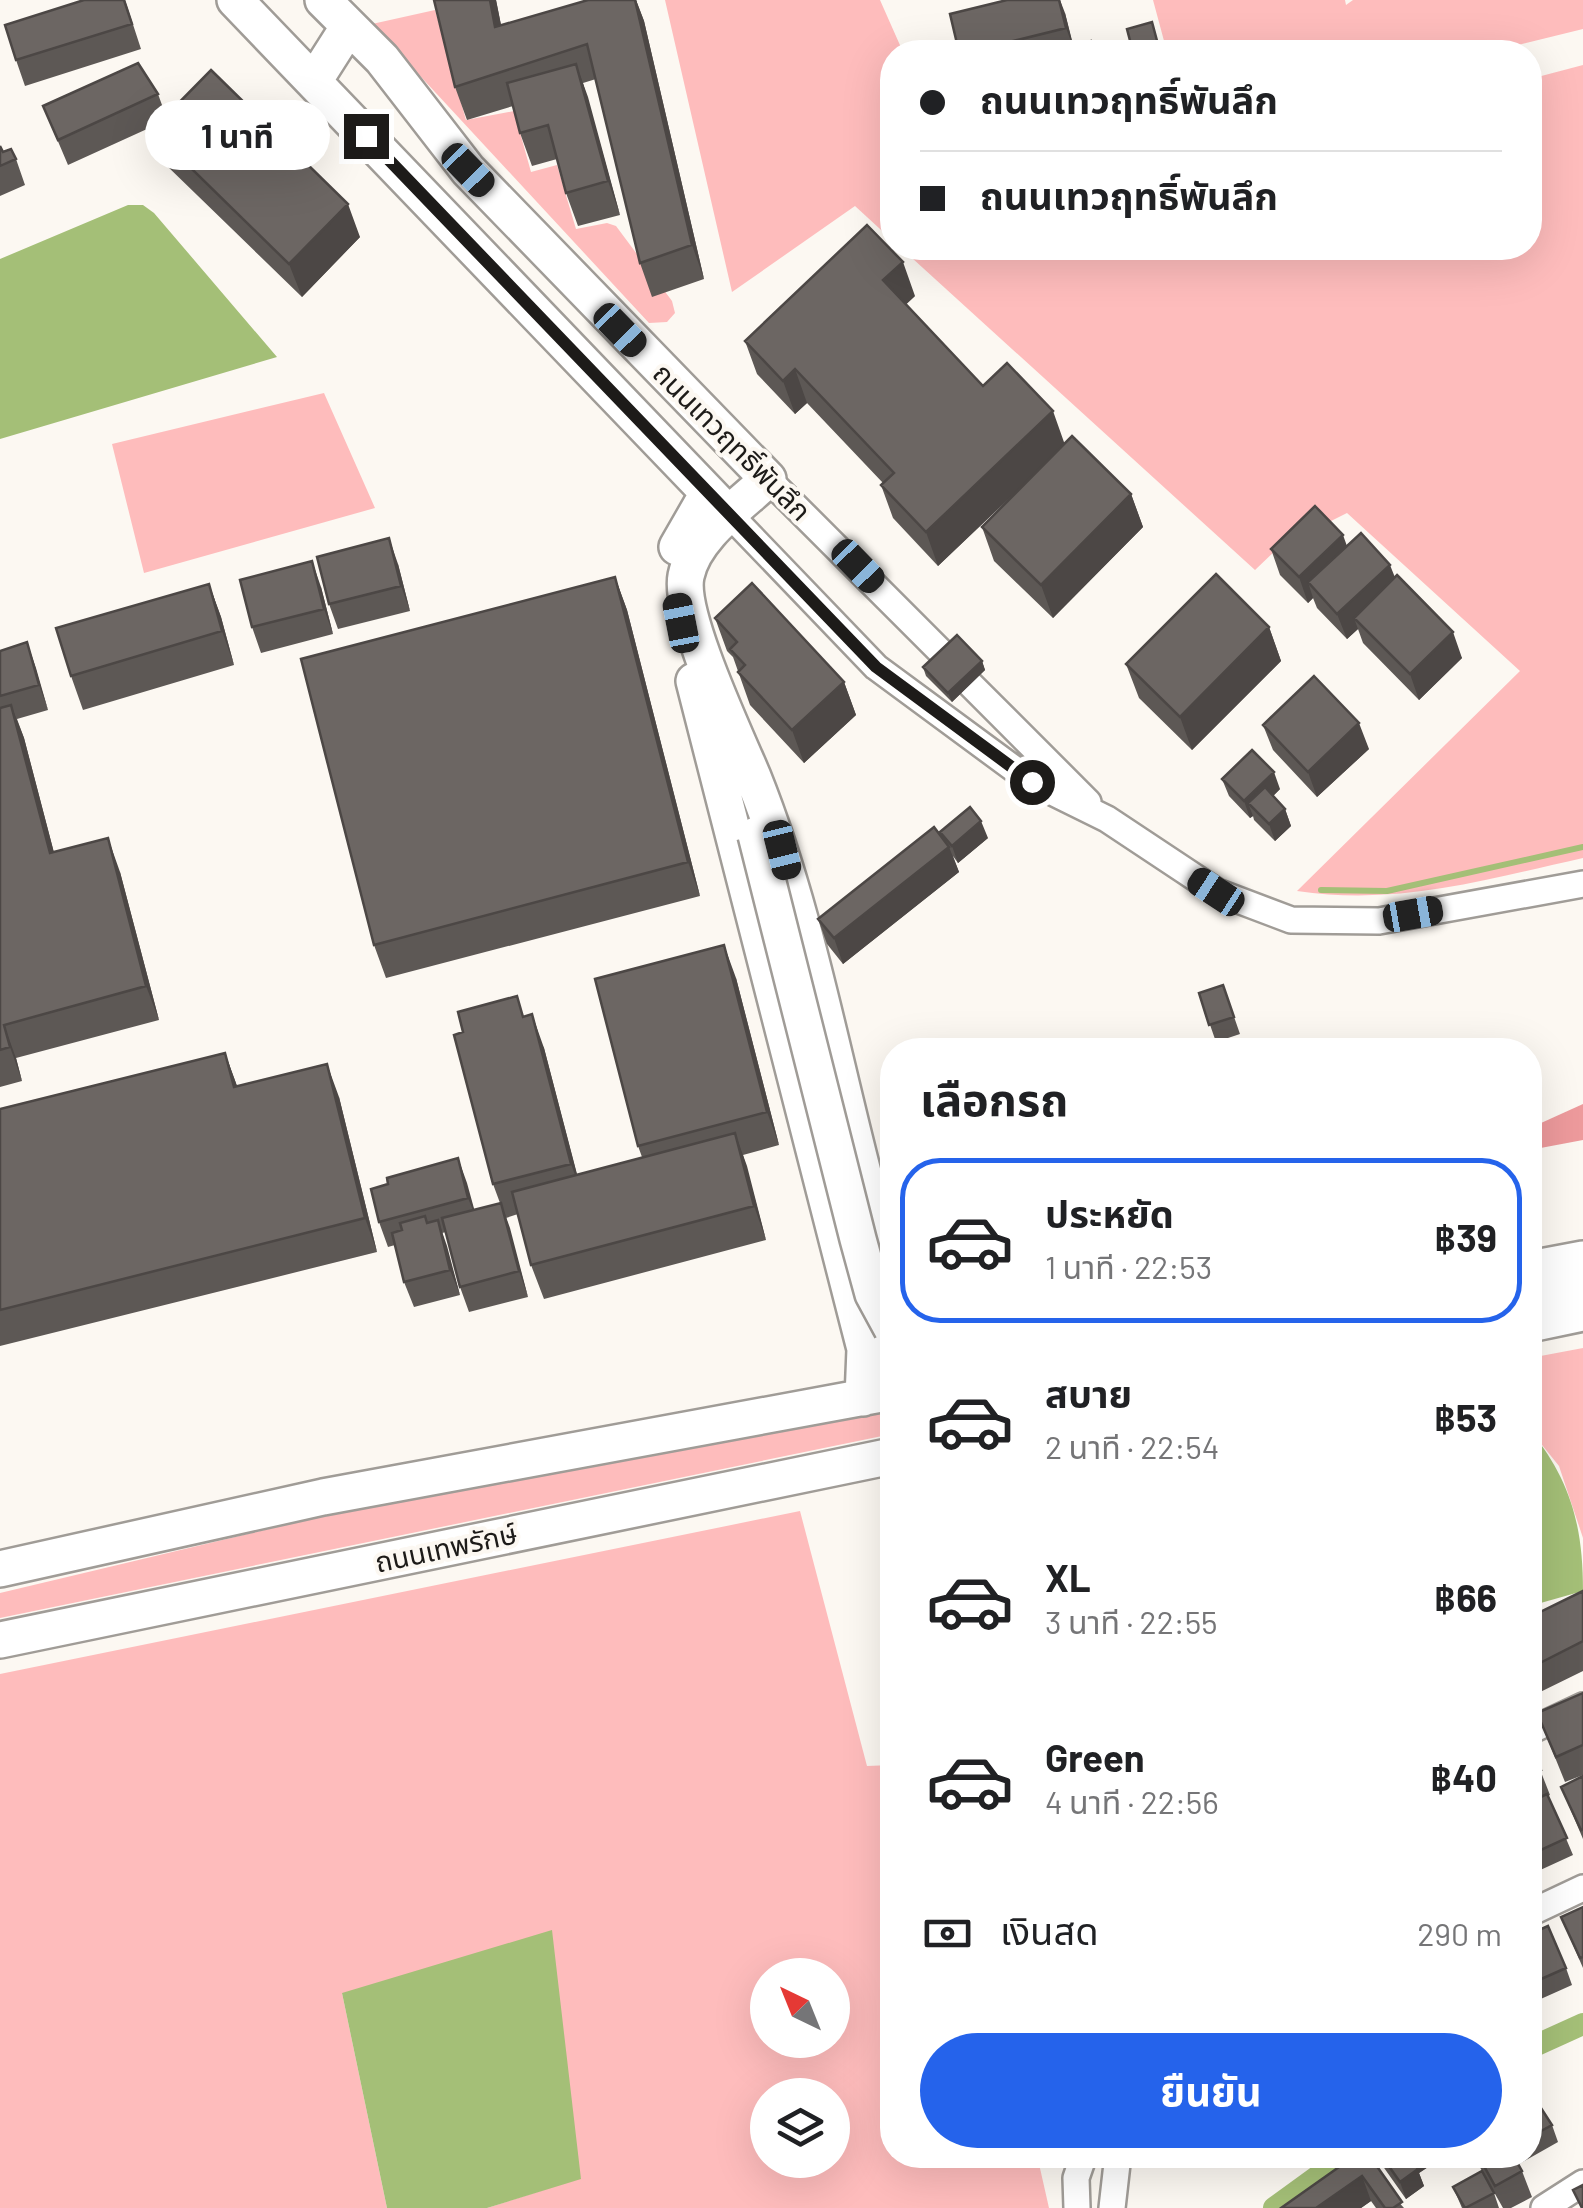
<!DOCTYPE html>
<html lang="th">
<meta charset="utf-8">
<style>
:root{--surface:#fff;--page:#f2f2f2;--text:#202124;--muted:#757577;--line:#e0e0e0;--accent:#2563eb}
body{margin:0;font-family:Barlow,"Noto Sans Thai",sans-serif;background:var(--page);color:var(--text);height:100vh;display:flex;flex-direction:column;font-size:38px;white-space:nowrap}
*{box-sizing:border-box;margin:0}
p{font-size:32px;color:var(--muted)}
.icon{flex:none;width:55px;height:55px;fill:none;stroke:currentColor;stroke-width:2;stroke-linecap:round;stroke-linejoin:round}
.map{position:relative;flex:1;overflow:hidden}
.panel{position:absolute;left:880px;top:1038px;width:662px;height:1130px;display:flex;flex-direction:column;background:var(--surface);border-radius:40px;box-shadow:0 10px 40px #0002}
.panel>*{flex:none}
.banner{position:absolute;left:880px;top:40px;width:662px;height:220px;border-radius:40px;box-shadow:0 10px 40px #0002;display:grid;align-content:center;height:220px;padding:0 40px;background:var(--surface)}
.needle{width:65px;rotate:317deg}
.controls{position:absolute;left:750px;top:1958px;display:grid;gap:20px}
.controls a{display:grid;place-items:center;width:100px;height:100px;border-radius:50%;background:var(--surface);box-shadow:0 10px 40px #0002;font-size:50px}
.end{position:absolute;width:45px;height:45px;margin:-22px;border:12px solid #1d1b19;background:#fff;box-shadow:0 0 0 5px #fff}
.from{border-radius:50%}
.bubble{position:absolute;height:70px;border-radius:35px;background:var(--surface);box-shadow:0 10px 40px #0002;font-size:32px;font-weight:700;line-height:70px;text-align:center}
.car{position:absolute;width:30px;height:60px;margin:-30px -15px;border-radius:12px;box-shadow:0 0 8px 2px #0007;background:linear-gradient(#222 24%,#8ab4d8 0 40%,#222 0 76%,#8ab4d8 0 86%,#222 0)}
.banner b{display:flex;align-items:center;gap:35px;height:95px;font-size:38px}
.banner b+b{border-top:2px solid var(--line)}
.banner i{width:25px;height:25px;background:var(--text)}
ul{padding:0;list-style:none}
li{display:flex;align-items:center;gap:30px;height:165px;margin:0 20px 15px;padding:0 20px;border:5px solid transparent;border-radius:40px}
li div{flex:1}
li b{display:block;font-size:38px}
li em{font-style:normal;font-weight:700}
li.selected{border-color:var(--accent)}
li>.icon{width:90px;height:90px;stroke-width:1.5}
h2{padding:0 40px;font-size:45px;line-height:120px}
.pay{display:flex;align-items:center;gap:25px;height:110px;padding:0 40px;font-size:38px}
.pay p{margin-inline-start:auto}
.cta{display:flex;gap:20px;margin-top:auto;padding:20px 40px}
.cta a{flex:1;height:115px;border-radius:60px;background:var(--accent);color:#fff;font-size:40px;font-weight:700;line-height:115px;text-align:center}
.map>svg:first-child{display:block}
.green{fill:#febcbc;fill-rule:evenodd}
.forest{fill:#ed9a9c}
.water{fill:#a4bf77}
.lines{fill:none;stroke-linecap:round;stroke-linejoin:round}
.stream{stroke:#a4bf77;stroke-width:6}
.canal{stroke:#a4bf77;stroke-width:22}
.street-casing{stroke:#a09c97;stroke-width:30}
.secondary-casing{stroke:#a09c97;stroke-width:40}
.street{stroke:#fff;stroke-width:25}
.secondary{stroke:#fff;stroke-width:35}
.secondary-bridge-casing{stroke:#a09c97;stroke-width:40;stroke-linecap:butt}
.secondary-bridge{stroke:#fff;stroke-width:35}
.wall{fill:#5d5855}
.shaded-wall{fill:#4c4745}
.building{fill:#6c6663;stroke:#4c4745;stroke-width:2.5}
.route{stroke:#1d1b19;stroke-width:12}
.labels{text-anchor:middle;stroke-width:8;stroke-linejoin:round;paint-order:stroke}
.street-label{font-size:28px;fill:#1d1b19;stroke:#fcf8f2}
</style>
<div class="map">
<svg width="1583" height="2208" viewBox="0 0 1583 2208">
<rect width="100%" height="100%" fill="#fcf8f2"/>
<path class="green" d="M665 0H880L903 52H892V240L855 206 732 292Z
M1153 0H1345L1346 5 1353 0H1583V29L1490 52H1167Z
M435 10 466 120 514 111 531 172 557 165 576 229 607 223 616 226 672 301 675 313 667 322 649 323 372 24Z
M1583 65V858C1484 880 1399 906 1297 891L1520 671 1347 513 1279 547 1255 570 901 248H1530V79Z
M324 393 375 508 144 573 112 444Z
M1583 1348V1538L1559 1466 1530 1430V1358Z
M892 1404V1434L0 1618V1593L428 1491Z
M800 1511 867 1766 892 1765V2155H1037L1049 2208H487L581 2178 342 1993 387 2208H0V1674ZM768 1975H832V2040H768ZM768 2095H832V2160H768Z"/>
<path class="forest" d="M1583 1104V1140L1530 1150V1128Z"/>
<path class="water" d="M128 205H143L154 213 277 357 0 439V259Z
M1530 1430C1571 1481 1583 1526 1583 1591L1530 1606Z
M552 1930 581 2179 487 2208H387L342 1993Z"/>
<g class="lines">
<path class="stream" d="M1321 890 1387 891 1583 847"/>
<path class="canal" d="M1530 2048 1583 2024
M1274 2208 1347 2155"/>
<g class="street-casing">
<path id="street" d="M768 479 946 657
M730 515 876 667 1032 782 1107 819 1217 892 1291 920 1379 921 1583 884
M970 684 1088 802
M1530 1731 1583 1706
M1530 1913 1583 1888
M1077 2208 1076 2178 1084 2155
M1112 2208 1118 2155
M1544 2208 1583 2183"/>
</g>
<g class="secondary-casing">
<path id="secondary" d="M235 0 722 507
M323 0 382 59 468 170 768 479C741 505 694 536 686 576 678 615 736 736 753 777 817 937 840 1111 892 1275
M314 81 349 26
M677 547 708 493
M694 681 865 1349 863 1398
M1530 1269 1583 1259
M1530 1298 1583 1289
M1530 1324 1583 1313
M0 1569 323 1497 892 1392
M0 1640 892 1456"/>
</g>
<use href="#street" class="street"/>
<use href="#secondary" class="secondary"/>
<g class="secondary-bridge-casing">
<path id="secondary-bridge" d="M756 835 858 1239 873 1294 892 1329"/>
</g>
<use href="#secondary-bridge" class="secondary-bridge"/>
</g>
<path class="wall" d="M125 0 141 49 25 86 16 60Z
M434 0H496L501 25 588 0H636L644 21 704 279 652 297 640 263 596 79 583 83 620 215 578 226 566 193 557 159 532 166 520 133 513 106 467 120 455 87Z
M1065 13 1073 46 1091 41 1095 52H959Z
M158 94 166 116 360 237 302 297 164 163 152 130 158 124 68 165 43 106Z
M0 146 3 152 16 159 25 185 0 196Z
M915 296 906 304 983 386 1065 443 1131 494 1143 527 1053 618 994 561 982 527 1037 472 938 566 893 518 881 485 883 483 807 403 795 414 757 374 745 341Z
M1347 546 1395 577 1462 658 1419 700 1363 643 1358 629 1347 639 1317 608 1313 598 1308 603 1280 575 1271 549Z
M398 564 410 611 338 629 329 604Z
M615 577 627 610 700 896 386 978 374 945Z
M209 584 221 617 234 665 83 710 71 676Z
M321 587 333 634 261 653 252 627Z
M715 618 844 682 856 715 804 763 750 705 733 657 727 651Z
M1269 627 1281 661 1192 750 1139 698 1126 664Z
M27 642 48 710 17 719 24 738 54 853 120 872 159 1020 16 1058 22 1081 0 1087V651Z
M982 661 985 670 952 702 926 676 923 667Z
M1263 725 1369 749 1317 797 1273 750Z
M1222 779 1280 789 1273 796 1285 809 1291 826 1275 841 1254 820 1253 816 1250 818 1229 796Z
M940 832 988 838 958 863 953 856 959 872 843 964 827 944 818 919 943 839Z
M736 978 779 1145 743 1155 766 1240 544 1299 531 1265 518 1214 506 1218 528 1297 469 1312 460 1287 446 1232 442 1233 460 1295 414 1307 404 1282 395 1245 388 1247 379 1222 388 1184 458 1158 474 1210 500 1203 493 1184 525 1016 544 1048 577 1175 642 1157 638 1146Z
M1223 985 1240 1034 1216 1042 1199 993Z
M225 1053 237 1086 339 1097 377 1252 0 1346V1109Z
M1583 1591V1671L1530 1697V1617Z
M1583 1693V1775L1565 1782 1537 1713Z
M1530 1744 1550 1795 1548 1796 1573 1855 1536 1872 1530 1860Z
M1583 1776V1839L1561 1787Z
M1583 1907V1968L1561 1917Z
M1530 1934 1566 1968 1572 1985 1534 2002 1530 1994Z
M1530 2091 1552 2125 1558 2142 1519 2164 1514 2155H1530Z
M1356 2155 1404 2208H1376L1371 2201 1361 2208Z
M1375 2155H1424L1428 2167 1419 2173 1424 2186 1406 2199Z
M1473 2155H1513L1522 2171 1532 2197 1511 2208H1503Z
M1453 2187 1494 2193 1499 2208H1462Z"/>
<path class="shaded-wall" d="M490 0H496L508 60 495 27Z
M635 0H636L644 21 704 279 692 245Z
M1059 0H1060L1065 13 1075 52 1066 28Z
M576 64 588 97 620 215 608 181Z
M348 204 360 237 302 297 289 264Z
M903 262 915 296 896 314 883 280Z
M795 369 807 403 795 414 783 381Z
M1053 411 1065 445 938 566 926 532Z
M1131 494 1143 527 1053 618 1041 585Z
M1343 535 1352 560 1308 582 1313 598 1308 603 1299 577Z
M389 538 398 564 410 611 401 586Z
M312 561 321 587 333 634 324 609Z
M1390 565 1400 590 1354 618 1358 629 1347 639 1337 614Z
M615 577 627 610 700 896 688 862Z
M209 584 221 617 234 665 222 631Z
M1269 627 1281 661 1192 750 1180 717Z
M1453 632 1462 658 1419 700 1410 674Z
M27 642 36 668 48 710 39 685Z
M982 661 985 670 952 702 948 693Z
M844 682 856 715 804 763 792 730Z
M11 705 24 738 63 887 50 853Z
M1359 723 1369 749 1317 797 1308 772Z
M1274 772 1280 789 1257 812 1248 803 1253 816 1250 818 1244 801Z
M1285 809 1291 826 1275 841 1269 824Z
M981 821 988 838 958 863 952 846Z
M108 838 120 872 159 1020 146 986Z
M949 847 959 872 843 964 834 938Z
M724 945 736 978 779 1145 767 1112Z
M532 1014 544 1048 583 1197 571 1164Z
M4 1025 16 1058 22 1081 10 1047Z
M225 1053 237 1086 234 1087Z
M327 1064 339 1097 377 1252 365 1218Z
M735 1133 747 1166 766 1240 754 1206Z
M458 1158 467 1183 478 1223 468 1198Z
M501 1203 510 1228 528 1297 519 1271Z
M438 1220 447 1246 460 1295 450 1270Z
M1414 2155H1424L1428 2167 1419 2173 1424 2186 1406 2199 1400 2182 1410 2158Z
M1362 2176 1371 2201 1361 2208H1316Z"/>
<path class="building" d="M84 0H124L132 24 16 60 5 25Z
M434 0H490L495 27 588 0H635L692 245 640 263 587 44 455 87Z
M1007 0H1059L1066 28 969 52H959L950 14Z
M1152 22 1160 52H1133L1127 29Z
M1091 41 1093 52H1054L1053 50Z
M138 63 158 94 58 140 43 106Z
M576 64 608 181 566 193 548 125 520 133 507 83Z
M211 70 348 204 289 264 152 130Z
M0 146 3 152 11 149 16 159 0 166Z
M867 225 903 262 883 280 983 386 1007 363 1053 411 926 532 881 485 894 473 795 369 783 381 745 341Z
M1072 436 1131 494 1041 585 982 527Z
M1315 506 1343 535 1299 577 1271 549Z
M1361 533 1390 565 1337 614 1308 582Z
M389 538 401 586 329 604 317 557Z
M312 561 324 609 252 627 240 580Z
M1216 574 1269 627 1180 717 1126 664Z
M1397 575 1453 632 1410 674 1354 618Z
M615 577 688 862 374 945 301 659Z
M752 583 844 682 792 730 738 672 745 665 730 649 737 642 715 618Z
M209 584 222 631 71 676 56 628Z
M957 635 982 661 948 693 923 667Z
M27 642 39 685 0 696V651Z
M1314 676 1359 723 1308 772 1263 725Z
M11 705 50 853 108 838 146 986 4 1025 10 1047 0 1050V708Z
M1252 750 1274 772 1244 801 1222 779Z
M1265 787 1285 809 1269 824 1248 803Z
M970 807 981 821 952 846 940 832Z
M934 827 949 847 834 938 818 919Z
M724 945 767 1112 638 1146 595 979Z
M1223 985 1234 1017 1209 1025 1199 993Z
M517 996 523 1017 532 1014 571 1164 493 1184 454 1035 463 1032 458 1012Z
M225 1053 234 1087 327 1064 365 1218 0 1310V1109Z
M735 1133 754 1206 531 1265 512 1192Z
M458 1158 468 1198 379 1222 371 1189 388 1184 387 1178Z
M501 1203 519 1271 460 1287 442 1218Z
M425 1216 427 1223 438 1220 450 1270 404 1282 392 1233 402 1230 400 1223Z
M1583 1591V1641L1530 1668V1617Z
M1583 1693V1745L1556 1757 1537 1713Z
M1530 1744 1541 1770 1530 1775Z
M1583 1776V1829L1581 1830 1561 1787Z
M1547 1794 1567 1838 1530 1855V1802Z
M1583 1907V1957L1580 1958 1561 1917Z
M1548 1926 1566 1968 1530 1984V1934Z
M1530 2091 1552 2125 1530 2137Z
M1356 2155H1369L1402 2202 1393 2208H1385L1362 2176 1316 2208H1281Z
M1381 2155H1414L1410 2158 1418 2169 1400 2182Z
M1478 2155H1513L1522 2171 1495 2186Z
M1482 2171 1494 2193 1465 2208 1453 2187Z
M1583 2185V2208H1582L1573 2190Z"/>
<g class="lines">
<path class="route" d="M366 136 876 667 1032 782"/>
</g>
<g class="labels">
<g class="street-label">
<text transform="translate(732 442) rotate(45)" y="10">ถนนเทวฤทธิ์พันลึก</text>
<text transform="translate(446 1548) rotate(-12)" y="10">ถนนเทพรักษ์</text>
</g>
</g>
</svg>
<div class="controls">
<a><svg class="needle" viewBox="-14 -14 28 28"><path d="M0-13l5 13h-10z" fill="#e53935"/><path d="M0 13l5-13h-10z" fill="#757577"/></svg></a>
<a><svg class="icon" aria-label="layers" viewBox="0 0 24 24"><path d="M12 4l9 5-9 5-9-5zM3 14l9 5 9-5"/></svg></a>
</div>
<i class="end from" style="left:1032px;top:782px"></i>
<i class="end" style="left:366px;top:136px"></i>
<div class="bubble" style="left:145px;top:100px;width:185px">1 นาที</div>
<i class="car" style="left:468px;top:170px;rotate:136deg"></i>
<i class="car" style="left:620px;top:330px;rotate:136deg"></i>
<i class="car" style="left:858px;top:566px;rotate:136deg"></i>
<i class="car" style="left:681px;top:623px;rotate:349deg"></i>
<i class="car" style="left:782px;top:850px;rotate:166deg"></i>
<i class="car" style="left:1216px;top:892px;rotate:303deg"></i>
<i class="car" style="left:1413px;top:914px;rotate:80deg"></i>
<div class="banner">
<b><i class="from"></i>ถนนเทวฤทธิ์พันลึก</b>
<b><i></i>ถนนเทวฤทธิ์พันลึก</b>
</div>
<section class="panel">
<h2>เลือกรถ</h2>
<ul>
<li class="selected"><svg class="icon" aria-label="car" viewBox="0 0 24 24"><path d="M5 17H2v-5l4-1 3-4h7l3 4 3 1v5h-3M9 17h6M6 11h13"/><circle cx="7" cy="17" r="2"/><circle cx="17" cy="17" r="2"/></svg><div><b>ประหยัด</b><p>1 นาที · 22:53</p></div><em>฿39</em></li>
<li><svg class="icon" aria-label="car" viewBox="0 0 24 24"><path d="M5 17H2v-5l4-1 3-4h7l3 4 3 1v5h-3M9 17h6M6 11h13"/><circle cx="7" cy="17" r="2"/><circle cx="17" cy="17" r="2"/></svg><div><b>สบาย</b><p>2 นาที · 22:54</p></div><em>฿53</em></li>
<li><svg class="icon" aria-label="car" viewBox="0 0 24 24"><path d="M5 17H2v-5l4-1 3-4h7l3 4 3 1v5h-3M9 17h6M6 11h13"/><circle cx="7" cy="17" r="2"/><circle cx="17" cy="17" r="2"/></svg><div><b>XL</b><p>3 นาที · 22:55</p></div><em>฿66</em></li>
<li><svg class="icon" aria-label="car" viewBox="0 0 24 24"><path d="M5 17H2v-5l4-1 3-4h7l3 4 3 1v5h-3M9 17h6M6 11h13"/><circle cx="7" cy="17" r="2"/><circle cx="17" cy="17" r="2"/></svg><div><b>Green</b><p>4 นาที · 22:56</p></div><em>฿40</em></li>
</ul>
<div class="pay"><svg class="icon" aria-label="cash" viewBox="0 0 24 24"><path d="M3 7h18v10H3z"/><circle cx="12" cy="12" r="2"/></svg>เงินสด<p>290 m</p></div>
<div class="cta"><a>ยืนยัน</a></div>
</section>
</div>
